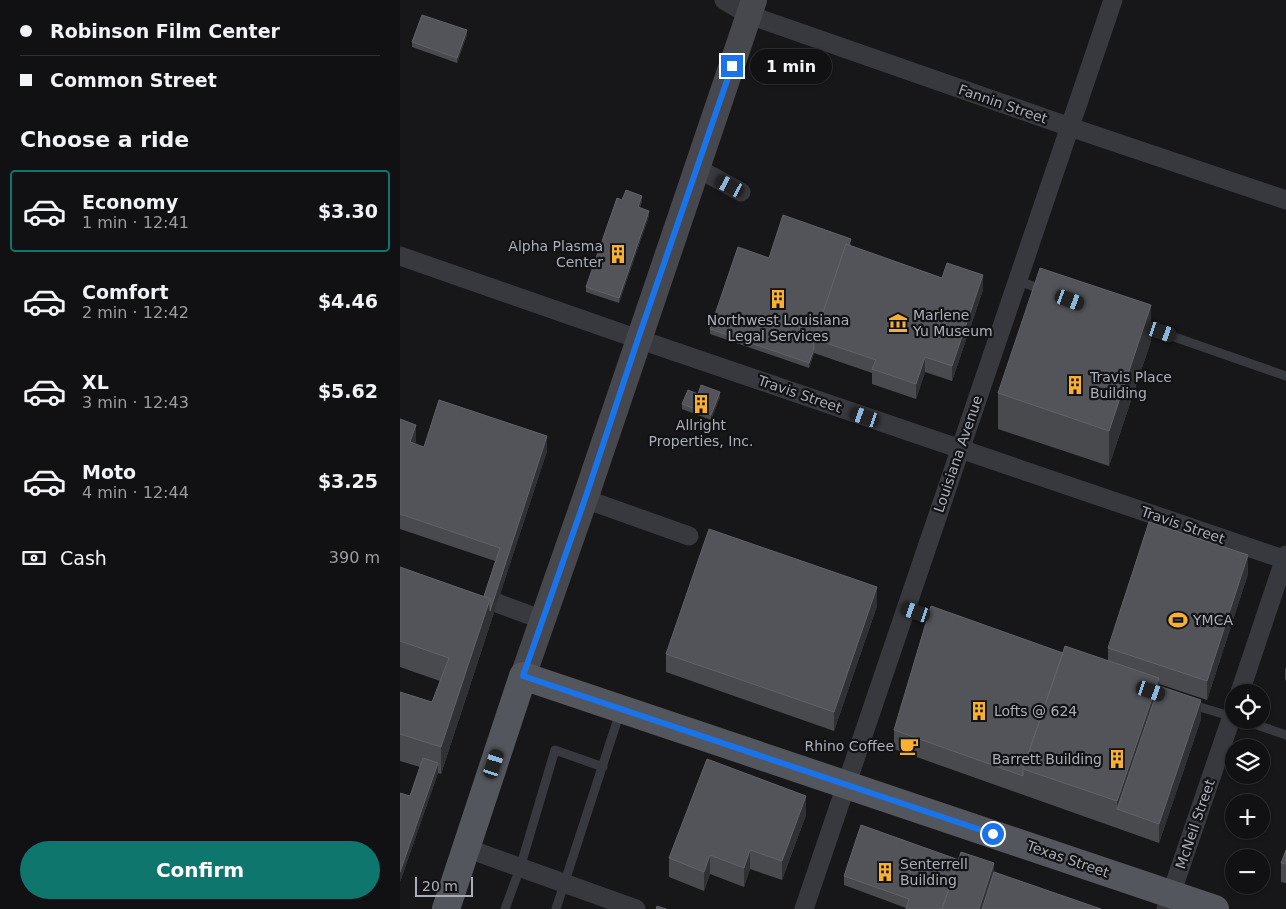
<!DOCTYPE html>
<meta charset="utf-8">
<style>
:root{--surface:#111113;--page:#1a1a1c;--text:#f1f3f6;--muted:#9c9da0;--line:#303133;--accent:#0f766e}
body{margin:0;font-family:"DejaVu Sans",sans-serif;background:var(--page);color:var(--text);height:100vh;display:flex;flex-direction:column;font-size:19px;white-space:nowrap}
*{box-sizing:border-box;margin:0}
p{font-size:16px;color:var(--muted)}
.icon{flex:none;width:28px;height:28px;fill:none;stroke:currentColor;stroke-width:2;stroke-linecap:round;stroke-linejoin:round}
.map{position:relative;flex:1;overflow:hidden}
.sheet{display:flex;flex-direction:column;background:var(--surface);width:400px}
.sheet>*{flex:none}
.hud{display:grid;align-content:center;height:110px;padding:0 20px;background:var(--surface)}
.fabs{position:absolute;left:825px;top:684px;display:grid;gap:10px}
.fabs a{display:grid;place-items:center;width:45px;height:45px;border-radius:50%;background:var(--surface);box-shadow:0 1px 4px #0004,0 0 0 1px var(--line);font-size:25px}
.scale{position:absolute;left:15px;bottom:12px;width:58px;box-sizing:border-box;padding-left:5px;border:2px solid #a9aeb9;border-top:0;font-size:14px;line-height:18px;white-space:nowrap;color:#a9aeb9;-webkit-text-stroke:4px #121214;paint-order:stroke}
.end{position:absolute;width:22px;height:22px;margin:-11px;border:6px solid #1a73e8;background:#fff;box-shadow:0 0 0 2px #fff}
.from{border-radius:50%}
.bubble{position:absolute;height:35px;border-radius:18px;background:var(--surface);box-shadow:0 1px 4px #0004,0 0 0 1px var(--line);font-size:16px;font-weight:600;line-height:35px;text-align:center}
.car{position:absolute;width:15px;height:30px;margin:-15px -8px;border-radius:6px;box-shadow:0 0 4px 1px #0007;background:linear-gradient(#222 24%,#8ab4d8 0 40%,#222 0 76%,#8ab4d8 0 86%,#222 0)}
.hud b{display:flex;align-items:center;gap:18px;height:48px;font-size:19px}
.hud b+b{border-top:1px solid var(--line)}
.hud i{width:12px;height:12px;background:var(--text)}
ul{padding:0;list-style:none}
li{display:flex;align-items:center;gap:15px;height:82px;margin:0 10px 8px;padding:0 10px;border:2px solid transparent;border-radius:5px}
li div{flex:1}
li b{display:block;font-size:19px}
li em{font-style:normal;font-weight:600}
li.active{border-color:var(--accent)}
li>.icon{width:45px;height:45px;stroke-width:1.5}
h2{padding:0 20px;font-size:22px;line-height:60px}
.pay{display:flex;align-items:center;gap:12px;height:55px;padding:0 20px;font-size:19px}
.pay p{margin-inline-start:auto}
.cta{display:flex;gap:10px;margin-top:auto;padding:10px 20px}
.cta a{flex:1;height:58px;border-radius:30px;background:var(--accent);color:#fff;font-size:20px;font-weight:600;line-height:58px;text-align:center}
main{display:flex;flex:1;min-height:0}
.map>svg:first-child{display:block}
.lines{fill:none;stroke-linecap:round;stroke-linejoin:round}
.service{stroke:#38393e;stroke-width:9}
.minor{stroke:#38393e;stroke-width:19}
.secondary{stroke:#46484e;stroke-width:26}
.primary{stroke:#54565d;stroke-width:28}
.wall{fill:#484a4e}
.shaded-wall{fill:#303134}
.building{fill:#53545a;stroke:#606268}
.route{stroke:#1a73e8;stroke-width:6}
.labels{text-anchor:middle;stroke-width:4.5;stroke-linejoin:round;paint-order:stroke}
.street-label{font-size:14px;fill:#a9aeb9;stroke:#121214}
.poi-label{font-size:14px;fill:#a9aeb9;stroke:#121214;text-anchor:start}
</style>
<main>
<section class="sheet">
<div class="hud">
<b><i class="from"></i>Robinson Film Center</b>
<b><i></i>Common Street</b>
</div>
<h2>Choose a ride</h2>
<ul>
<li class="active"><svg class="icon" aria-label="car" viewBox="0 0 24 24"><path d="M5 17H2v-5l4-1 3-4h7l3 4 3 1v5h-3M9 17h6M6 11h13"/><circle cx="7" cy="17" r="2"/><circle cx="17" cy="17" r="2"/></svg><div><b>Economy</b><p>1 min · 12:41</p></div><em>$3.30</em></li>
<li><svg class="icon" aria-label="car" viewBox="0 0 24 24"><path d="M5 17H2v-5l4-1 3-4h7l3 4 3 1v5h-3M9 17h6M6 11h13"/><circle cx="7" cy="17" r="2"/><circle cx="17" cy="17" r="2"/></svg><div><b>Comfort</b><p>2 min · 12:42</p></div><em>$4.46</em></li>
<li><svg class="icon" aria-label="car" viewBox="0 0 24 24"><path d="M5 17H2v-5l4-1 3-4h7l3 4 3 1v5h-3M9 17h6M6 11h13"/><circle cx="7" cy="17" r="2"/><circle cx="17" cy="17" r="2"/></svg><div><b>XL</b><p>3 min · 12:43</p></div><em>$5.62</em></li>
<li><svg class="icon" aria-label="car" viewBox="0 0 24 24"><path d="M5 17H2v-5l4-1 3-4h7l3 4 3 1v5h-3M9 17h6M6 11h13"/><circle cx="7" cy="17" r="2"/><circle cx="17" cy="17" r="2"/></svg><div><b>Moto</b><p>4 min · 12:44</p></div><em>$3.25</em></li>
</ul>
<div class="pay"><svg class="icon" aria-label="cash" viewBox="0 0 24 24"><path d="M3 7h18v10H3z"/><circle cx="12" cy="12" r="2"/></svg>Cash<p>390 m</p></div>
<div class="cta"><a>Confirm</a></div>
</section>
<div class="map">
<svg width="886" height="909" viewBox="0 0 886 909">
<rect width="100%" height="100%" fill="#171719"/>
<g class="lines">
<path class="service" d="M617 280 645 291
M740 325 886 376
M506 608 539 619
M790 704 833 717
M843 720 886 735
M105 909 120 868 155 750 203 767
M156 909 220 712"/>
<path class="minor" d="M324 0 349 15 670 127 886 200
M297 168 341 192
M0 256 238 339 886 560
M185 499 289 536
M97 603 143 620
M840 692 886 555
M66 848 236 909
M404 909 713 0
M766 909 834 710"/>
<path class="secondary" d="M123 676 185 499 354 0"/>
<path class="primary" d="M46 909 123 676 815 909"/>
</g>
<path class="wall" d="M67 35 57 63 12 47V42Z
M222 200 242 201 240 208 249 216 219 303 186 292V287Z
M451 244 450 246 542 278 583 290 552 381 525 372 516 399 472 384V373L414 353 409 368 310 334V329L369 258Z
M751 341 709 466 598 429V393Z
M298 394 320 397 311 420 282 409V404Z
M0 419 16 439 15 444 24 447 147 451 41 774 38 773 0 882V793L10 796 20 767 0 761V692L32 702 40 681 0 667V567L84 596 95 561 0 529Z
M848 574 807 700 759 684V686L801 719 759 843 494 749V730L663 653 708 661V648Z
M477 606 434 731 266 672V654Z
M886 668V681L885 679V669Z
M406 815 382 880 350 869 344 887 310 874 304 891 269 877V858Z
M886 850V883L881 882V863Z
M594 872 506 908 444 885V876Z"/>
<path class="shaded-wall" d="M67 30V35L57 63V58Z
M242 196V201L238 212V207Z
M249 211V216L219 303V298Z
M583 275V290L552 381V366Z
M751 305V341L709 466V431Z
M414 349V353L409 368V363Z
M525 357V372L516 399V384Z
M320 392V397L311 420V415Z
M16 425V439L10 457V442Z
M147 436V451L41 774V747L90 599Z
M848 555V574L807 700V681Z
M477 587V606L434 731V712Z
M759 678V705L717 809V801Z
M801 700V719L759 843V824Z
M38 763V773L0 882V872Z
M406 796V815L382 880V861Z
M350 850V869L344 887V868Z
M310 855V874L304 891V872Z
M594 863V882L585 909H579Z"/>
<path class="building" d="M22 15 67 30 57 58 12 42Z
M226 190 242 196 238 207 249 211 219 298 186 287 217 198 222 200Z
M383 215 451 239 449 245 446 244 414 339V349L409 363 310 329 338 247 369 258Z
M446 244 542 278 547 263 583 275 552 366 525 357 516 384 472 369 476 360 414 339Z
M640 268 751 305 709 431 598 393Z
M301 385 320 392 311 415 282 404 288 390 298 394Z
M39 400 147 436 90 611V599L84 596 100 548 0 514V419L16 425 10 442 24 447Z
M749 522 848 555 807 681 708 648Z
M309 529 477 587 434 712 266 654Z
M0 567 90 599 41 747 0 734V692L32 702 49 658 0 641Z
M531 606 663 653 623 769V776L494 730Z
M665 646 759 678 717 801 623 769Z
M759 686 801 700 759 824 717 809Z
M23 758 38 763 0 872V793L10 796Z
M307 759 406 796 382 861 350 850 344 868 310 855 304 872 269 858Z
M461 825 559 860 542 909H506L509 899 444 876Z
M886 850V864L881 863Z
M561 852 594 863 579 909H542Z
M594 872 701 909H582Z
M257 906 266 909H256Z"/>
<g class="lines">
<path class="route" d="M332 66 238 339 185 499 123 676 593 834"/>
</g>
<defs>
<g id="building-bare" transform="scale(1.5)"><path d="M-4-6H4V6H1V3H-1V6H-4ZM-2.5-4.3h1.7v1.8h-1.7ZM.8-4.3h1.7v1.8H.8ZM-2.5-1h1.7V.8h-1.7ZM.8-1h1.7V.8H.8Z" fill="#f7b031" stroke="#121214" stroke-width="2.5" paint-order="stroke"/></g>
<g id="museum-bare" transform="scale(1.5)"><path d="M0-6L6-3V-2H-6V-3ZM-5-1h2V3h-2ZM-1-1h2V3h-2ZM3-1h2V3H3ZM-6 4H6V6H-6Z" fill="#f7b031" stroke="#121214" stroke-width="2.5" paint-order="stroke"/></g>
<g id="stadium-bare" transform="scale(1.5)"><path d="M0-5a6.5 5 0 1 0 0 10a6.5 5 0 1 0 0-10ZM-3.5-1.8h7v3.6h-7Z" fill="#f7b031" stroke="#121214" stroke-width="2.5" paint-order="stroke"/></g>
<g id="cafe-bare" transform="scale(1.5)"><path d="M-5.5-4.5H6V0H3Q3 3.5 0 3.5H-2.5Q-5.5 3.5-5.5 0ZM3-3.2v2h1.7v-2ZM-6 4.5H4V6H-6Z" fill="#f7b031" stroke="#121214" stroke-width="2.5" paint-order="stroke"/></g>
</defs>
<g fill-rule="evenodd">
<use href="#building-bare" x="218" y="254"/>
<use href="#building-bare" x="378" y="299"/>
<use href="#museum-bare" x="498" y="323"/>
<use href="#building-bare" x="675" y="385"/>
<use href="#building-bare" x="301" y="404"/>
<use href="#stadium-bare" x="778" y="620"/>
<use href="#building-bare" x="579" y="711"/>
<use href="#cafe-bare" x="509" y="746"/>
<use href="#building-bare" x="717" y="759"/>
<use href="#building-bare" x="485" y="872"/>
</g>
<g class="labels">
<g class="street-label">
<text transform="translate(603 104) rotate(19)" y="5">Fannin Street</text>
<text transform="translate(400 394) rotate(19)" y="5">Travis Street</text>
<text transform="translate(558 454) rotate(-71)" y="5">Louisiana Avenue</text>
<text transform="translate(783 525) rotate(19)" y="5">Travis Street</text>
<text transform="translate(795 824) rotate(-71)" y="5">McNeil Street</text>
<text transform="translate(668 859) rotate(19)" y="5">Texas Street</text>
</g>
<g class="poi-label">
<text x="203" y="251" text-anchor="end">Alpha Plasma<tspan x="203" dy="16">Center</tspan></text>
<text x="513" y="320">Marlene<tspan x="513" dy="16">Yu Museum</tspan></text>
<text x="378" y="325" text-anchor="middle">Northwest Louisiana<tspan x="378" dy="16">Legal Services</tspan></text>
<text x="690" y="382">Travis Place<tspan x="690" dy="16">Building</tspan></text>
<text x="301" y="430" text-anchor="middle">Allright<tspan x="301" dy="16">Properties, Inc.</tspan></text>
<text x="793" y="625">YMCA</text>
<text x="594" y="716">Lofts @ 624</text>
<text x="494" y="751" text-anchor="end">Rhino Coffee</text>
<text x="702" y="764" text-anchor="end">Barrett Building</text>
<text x="500" y="869">Senterrell<tspan x="500" dy="16">Building</tspan></text>
</g>
</g>
</svg>
<div class="fabs">
<a><svg class="icon" aria-label="locate" viewBox="0 0 24 24"><circle cx="12" cy="12" r="6"/><path d="M12 2v4M12 18v4M2 12h4M18 12h4"/></svg></a>
<a><svg class="icon" aria-label="layers" viewBox="0 0 24 24"><path d="M12 4l9 5-9 5-9-5zM3 14l9 5 9-5"/></svg></a>
<a>+</a>
<a>−</a>
</div>
<div class="scale">20 m</div>
<i class="end from" style="left:593px;top:834px"></i>
<i class="end" style="left:332px;top:66px"></i>
<div class="bubble" style="left:350px;top:49px;width:82px">1 min</div>
<i class="car" style="left:330px;top:186px;rotate:297deg"></i>
<i class="car" style="left:670px;top:300px;rotate:110deg"></i>
<i class="car" style="left:762px;top:332px;rotate:109deg"></i>
<i class="car" style="left:465px;top:417px;rotate:289deg"></i>
<i class="car" style="left:516px;top:612px;rotate:289deg"></i>
<i class="car" style="left:751px;top:691px;rotate:109deg"></i>
<i class="car" style="left:94px;top:764px;rotate:18deg"></i>
</div>
</main>
